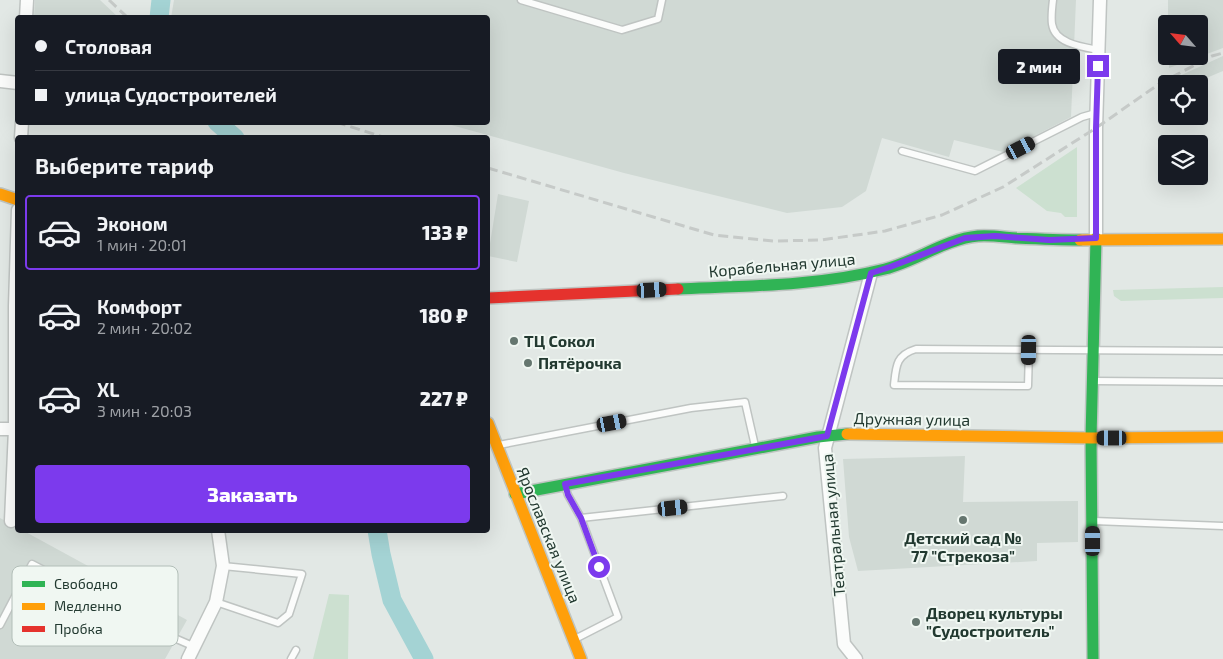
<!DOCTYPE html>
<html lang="ru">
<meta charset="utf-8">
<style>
:root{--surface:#171b24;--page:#20242c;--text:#f1f3f6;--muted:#9ea1a6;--line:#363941;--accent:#7c3aed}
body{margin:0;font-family:"Exo 2",sans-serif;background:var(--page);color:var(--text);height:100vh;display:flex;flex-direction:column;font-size:19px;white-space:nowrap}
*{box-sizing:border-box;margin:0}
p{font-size:16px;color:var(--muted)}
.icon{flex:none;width:28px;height:28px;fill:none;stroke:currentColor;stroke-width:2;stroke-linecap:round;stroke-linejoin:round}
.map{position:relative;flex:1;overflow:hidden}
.panel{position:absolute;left:15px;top:135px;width:475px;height:398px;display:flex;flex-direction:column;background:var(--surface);border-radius:5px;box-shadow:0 5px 20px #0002}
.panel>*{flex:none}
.hud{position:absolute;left:15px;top:15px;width:475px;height:110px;border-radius:5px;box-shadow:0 5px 20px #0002;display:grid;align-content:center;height:110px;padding:0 20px;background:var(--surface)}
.needle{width:32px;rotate:298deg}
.fabs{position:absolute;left:1158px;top:15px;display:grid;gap:10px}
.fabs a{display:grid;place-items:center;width:50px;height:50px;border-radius:5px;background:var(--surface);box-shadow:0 5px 20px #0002;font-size:25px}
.end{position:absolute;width:22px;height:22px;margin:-11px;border:6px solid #7c3aed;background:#fff;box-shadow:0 0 0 2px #fff}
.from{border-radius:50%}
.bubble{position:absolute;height:35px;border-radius:5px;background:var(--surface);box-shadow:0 5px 20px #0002;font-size:16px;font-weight:800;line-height:35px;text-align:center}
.car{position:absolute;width:15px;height:30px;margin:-15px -8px;border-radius:6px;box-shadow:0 0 4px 1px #0007;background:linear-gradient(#222 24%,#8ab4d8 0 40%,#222 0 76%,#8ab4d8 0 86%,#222 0)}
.hud b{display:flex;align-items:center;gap:18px;height:48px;font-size:19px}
.hud b+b{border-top:1px solid var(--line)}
.hud i{width:12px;height:12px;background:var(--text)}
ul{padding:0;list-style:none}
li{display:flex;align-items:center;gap:15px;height:75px;margin:0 10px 8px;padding:0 10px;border:2px solid transparent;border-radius:5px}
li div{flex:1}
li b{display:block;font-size:19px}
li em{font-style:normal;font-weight:800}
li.current{border-color:var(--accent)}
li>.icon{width:45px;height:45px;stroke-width:1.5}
h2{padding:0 20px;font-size:22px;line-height:60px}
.button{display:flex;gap:10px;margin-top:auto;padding:10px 20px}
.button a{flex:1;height:58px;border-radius:5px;background:var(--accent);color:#fff;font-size:20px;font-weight:800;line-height:58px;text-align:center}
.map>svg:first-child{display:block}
.built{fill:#d0d9d4}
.green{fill:#cce0d0}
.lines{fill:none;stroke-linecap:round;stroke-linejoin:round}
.river{stroke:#a4d3d4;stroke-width:19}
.lane-casing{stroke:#bfc4c2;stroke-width:9}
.street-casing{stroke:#bfc4c2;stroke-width:15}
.fast-casing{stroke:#bfc5c2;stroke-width:14}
.slow-casing{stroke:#bfc5c2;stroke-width:14}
.jam-casing{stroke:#bfc5c2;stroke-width:14}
.lane{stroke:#fbfcfb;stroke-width:6}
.street{stroke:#fbfcfb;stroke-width:12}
.fast{stroke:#30b455;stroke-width:11}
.slow{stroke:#ff9f0a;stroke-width:11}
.jam{stroke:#e5322d;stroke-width:11}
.rail{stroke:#c6cac8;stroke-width:3;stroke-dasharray:10 5;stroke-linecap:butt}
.route{stroke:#7c3aed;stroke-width:6}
.poi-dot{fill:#65766f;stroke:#f0f7f2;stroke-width:2}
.labels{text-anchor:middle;stroke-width:4;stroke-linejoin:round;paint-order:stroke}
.street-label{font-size:16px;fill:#223930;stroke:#f0f7f2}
.poi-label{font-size:16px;font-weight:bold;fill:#223930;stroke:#f0f7f2;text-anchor:start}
.key{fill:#f0f7f2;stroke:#b2beb8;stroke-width:1}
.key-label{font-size:14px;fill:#223930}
</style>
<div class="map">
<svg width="1223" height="659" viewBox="0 0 1223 659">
<rect width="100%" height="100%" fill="#e2e8e5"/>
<path class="built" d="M35 0H100L118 17H34Z
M174 0H1076L1071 117 1003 152 954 140 949 157 882 138 866 191 842 207 787 213 624 173 444 123 488 122V18H171Z
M1168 0H1223V48L1169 68V56H1199V24H1168Z
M1223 56V71L1192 84H1179L1175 78Z
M498 194 529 201 517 262 488 256Z
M965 456 963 502 1078 501V542L1037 543V561L858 571 849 537 843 459Z
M0 518 17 527 18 530H22L187 620 165 659H0Z"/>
<path class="green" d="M1077 147V217H1065L1061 213 1047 211 1016 188Z
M1223 287V298L1121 301 1114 296 1113 290Z
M329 594 349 595 348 659H313Z"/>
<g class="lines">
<path class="river" d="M159 18 161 0
M217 122 235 138
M377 530 381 554 392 600 424 659"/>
<g class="lane-casing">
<path id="lane" d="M521 0 622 30 658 19 662 0
M1053 0C1052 8 1051 17 1052 24 1055 44 1083 47 1099 50
M902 151 975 171 1082 117 1096 113
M1029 350 1028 386 894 385C896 366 896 355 916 349L1223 351
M1094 381 1223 382
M499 445 691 408 745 402 755 446
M565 486 568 495 581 518 618 617 575 639
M581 518 783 496
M1094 521 1223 526
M216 602 278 623 289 614 302 574 223 566
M0 625 32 564 172 637 195 647
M291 659 296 650"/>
</g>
<g class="street-casing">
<path id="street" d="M26 18 27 0
M0 81 18 83
M21 138 22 122
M1096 238V128L1100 0
M0 429H15
M11 521 15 429V306L18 210
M188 659 216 602 223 566 218 530
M856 659 844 644 825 448 871 273"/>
</g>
<g class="fast-casing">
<path id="fast" d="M678 289C747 286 818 286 885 269 917 261 945 239 978 236 990 235 1003 237 1016 238 1037 239 1059 240 1080 240
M515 494 818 437 847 434
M1093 659 1091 438 1096 238"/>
</g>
<g class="slow-casing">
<path id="slow" d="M0 194 18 200
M1080 240 1223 239
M488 423 581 659
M847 434 1091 438 1223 437"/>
</g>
<g class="jam-casing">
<path id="jam" d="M488 298 678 289"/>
</g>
<use href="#lane" class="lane"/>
<use href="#street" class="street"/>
<use href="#fast" class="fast"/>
<use href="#slow" class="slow"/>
<use href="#jam" class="jam"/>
<path class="rail" d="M109 0 128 18
M336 122 386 138
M488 168 714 235 774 241 821 240 885 231 942 215 1003 187 1096 128 1159 84 1212 56 1223 53"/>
</g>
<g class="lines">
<path class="route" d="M599 567 581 518 568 495 565 484 827 436 871 273 890 267 965 238 995 236 1049 240 1096 238V128L1098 66"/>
</g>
<g class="poi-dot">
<circle cx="514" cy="341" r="5"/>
<circle cx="528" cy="363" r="5"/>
<circle cx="963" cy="520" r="5"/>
<circle cx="916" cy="622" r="5"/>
</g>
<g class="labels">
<g class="street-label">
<text transform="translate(782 265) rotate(-5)" y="6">Корабельная улица</text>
<text transform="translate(912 419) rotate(1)" y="6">Дружная улица</text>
<text transform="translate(833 525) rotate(-95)" y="6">Театральная улица</text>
<text transform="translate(549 535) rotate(68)" y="6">Ярославская улица</text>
</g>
<g class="poi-label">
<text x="524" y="347">ТЦ Сокол</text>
<text x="538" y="369">Пятёрочка</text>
<text x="963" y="544" text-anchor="middle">Детский сад №<tspan x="963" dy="18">77 "Стрекоза"</tspan></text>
<text x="926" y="619">Дворец культуры<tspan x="926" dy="18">"Судостроитель"</tspan></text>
</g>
</g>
<rect x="12" y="566" width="166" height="80" rx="8" class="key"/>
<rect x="22" y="581" width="23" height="6" fill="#30b455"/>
<rect x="22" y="603" width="23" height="7" fill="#ff9f0a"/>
<rect x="22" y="626" width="23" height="6" fill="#e5322d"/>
<g class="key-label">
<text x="54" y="589">Свободно</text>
<text x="54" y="611">Медленно</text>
<text x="54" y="634">Пробка</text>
</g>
</svg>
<div class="fabs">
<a><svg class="needle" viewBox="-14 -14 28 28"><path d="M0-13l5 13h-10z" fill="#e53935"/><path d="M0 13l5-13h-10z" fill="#9ea1a6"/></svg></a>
<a><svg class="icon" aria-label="locate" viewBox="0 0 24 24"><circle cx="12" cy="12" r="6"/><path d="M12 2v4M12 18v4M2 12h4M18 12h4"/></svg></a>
<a><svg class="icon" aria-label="layers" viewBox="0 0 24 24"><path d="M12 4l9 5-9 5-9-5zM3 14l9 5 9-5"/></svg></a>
</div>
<i class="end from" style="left:599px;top:567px"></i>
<i class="end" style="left:1098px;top:66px"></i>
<div class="bubble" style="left:998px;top:49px;width:82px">2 мин</div>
<i class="car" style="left:1021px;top:148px;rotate:63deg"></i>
<i class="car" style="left:652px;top:290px;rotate:87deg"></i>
<i class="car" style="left:1029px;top:350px;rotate:181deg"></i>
<i class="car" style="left:612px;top:423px;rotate:79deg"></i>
<i class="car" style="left:1112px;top:438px;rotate:270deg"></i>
<i class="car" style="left:673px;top:508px;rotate:84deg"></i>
<i class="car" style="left:1093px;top:541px;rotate:0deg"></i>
<div class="hud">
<b><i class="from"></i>Столовая</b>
<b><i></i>улица Судостроителей</b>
</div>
<section class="panel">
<h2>Выберите тариф</h2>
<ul>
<li class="current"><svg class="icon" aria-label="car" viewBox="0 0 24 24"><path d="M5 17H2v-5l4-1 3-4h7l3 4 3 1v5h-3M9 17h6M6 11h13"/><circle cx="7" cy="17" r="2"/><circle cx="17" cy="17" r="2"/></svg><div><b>Эконом</b><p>1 мин · 20:01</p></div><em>133 ₽</em></li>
<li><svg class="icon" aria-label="car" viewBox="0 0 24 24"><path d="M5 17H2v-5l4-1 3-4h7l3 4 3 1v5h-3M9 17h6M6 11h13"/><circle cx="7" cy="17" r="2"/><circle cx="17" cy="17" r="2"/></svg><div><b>Комфорт</b><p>2 мин · 20:02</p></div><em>180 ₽</em></li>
<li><svg class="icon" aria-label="car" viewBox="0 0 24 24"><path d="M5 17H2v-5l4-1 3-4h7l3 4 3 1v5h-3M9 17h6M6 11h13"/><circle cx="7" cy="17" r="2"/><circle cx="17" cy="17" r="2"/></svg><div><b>XL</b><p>3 мин · 20:03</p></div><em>227 ₽</em></li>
</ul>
<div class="button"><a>Заказать</a></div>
</section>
</div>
